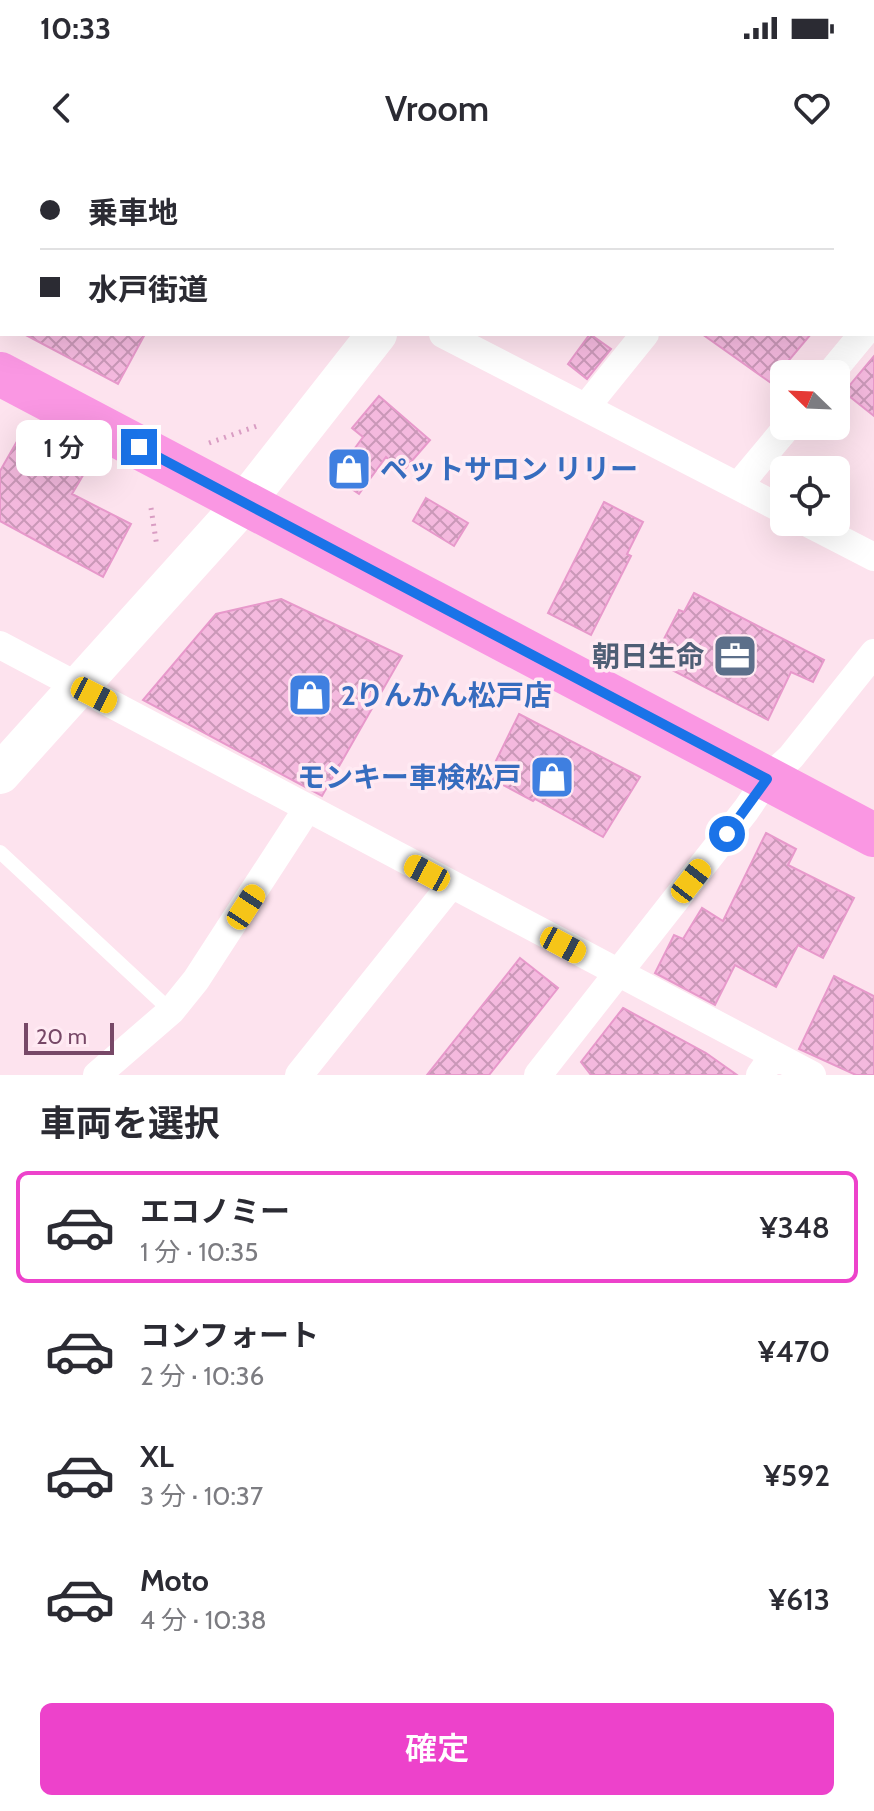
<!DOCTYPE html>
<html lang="ja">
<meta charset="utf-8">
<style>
:root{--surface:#fff;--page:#f2f2f3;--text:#2b2b33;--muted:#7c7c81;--line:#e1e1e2;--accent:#ed42cb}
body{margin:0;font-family:Cabin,"Noto Sans JP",sans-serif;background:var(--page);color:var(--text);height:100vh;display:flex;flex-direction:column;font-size:30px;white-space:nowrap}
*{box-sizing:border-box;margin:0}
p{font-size:26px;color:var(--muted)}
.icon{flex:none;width:44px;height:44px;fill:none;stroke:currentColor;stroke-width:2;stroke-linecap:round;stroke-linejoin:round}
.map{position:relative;height:915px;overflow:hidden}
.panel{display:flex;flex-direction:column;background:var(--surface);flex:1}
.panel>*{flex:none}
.top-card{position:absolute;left:0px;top:0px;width:874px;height:176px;box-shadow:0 8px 32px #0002;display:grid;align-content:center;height:176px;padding:0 40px;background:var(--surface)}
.needle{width:52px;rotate:293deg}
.controls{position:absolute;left:770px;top:200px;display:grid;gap:16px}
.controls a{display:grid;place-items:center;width:80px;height:80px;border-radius:12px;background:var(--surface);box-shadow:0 8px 32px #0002;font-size:40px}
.scale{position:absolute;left:24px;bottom:20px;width:90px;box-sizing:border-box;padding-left:8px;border:4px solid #774867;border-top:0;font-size:22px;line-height:28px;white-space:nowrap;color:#774867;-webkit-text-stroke:6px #ffeaf3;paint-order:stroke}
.end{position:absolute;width:36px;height:36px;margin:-18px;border:10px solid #1a73e8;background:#fff;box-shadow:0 0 0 4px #fff}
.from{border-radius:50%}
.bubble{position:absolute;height:56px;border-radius:12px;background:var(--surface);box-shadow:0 8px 32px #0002;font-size:26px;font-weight:600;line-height:56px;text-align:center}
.car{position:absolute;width:24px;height:48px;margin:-24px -12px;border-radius:10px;box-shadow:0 0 6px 2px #0007;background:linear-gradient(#f5c518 24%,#345 0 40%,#f5c518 0 76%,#345 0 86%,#f5c518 0)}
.top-card b{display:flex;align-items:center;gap:28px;height:76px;font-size:30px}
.top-card b+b{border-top:2px solid var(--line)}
.top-card i{width:20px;height:20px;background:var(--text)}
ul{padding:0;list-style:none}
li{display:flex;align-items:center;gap:24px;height:112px;margin:0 16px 12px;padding:0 24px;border:4px solid transparent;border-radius:12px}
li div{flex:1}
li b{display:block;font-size:30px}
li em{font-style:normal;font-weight:600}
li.selected{border-color:var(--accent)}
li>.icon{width:72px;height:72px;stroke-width:1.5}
h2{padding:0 40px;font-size:36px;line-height:96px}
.button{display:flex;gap:16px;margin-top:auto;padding:16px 40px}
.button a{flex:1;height:92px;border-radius:12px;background:var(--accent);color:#fff;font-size:32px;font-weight:600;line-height:92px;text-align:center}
.status{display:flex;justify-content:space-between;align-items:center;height:56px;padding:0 40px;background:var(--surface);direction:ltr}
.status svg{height:22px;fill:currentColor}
header{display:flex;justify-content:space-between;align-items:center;height:104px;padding:0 40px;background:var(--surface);font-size:36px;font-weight:600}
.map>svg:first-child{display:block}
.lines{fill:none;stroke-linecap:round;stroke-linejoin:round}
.stream{stroke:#9cdaa5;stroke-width:9}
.building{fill:url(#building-cross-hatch);stroke:#e799cb;stroke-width:2}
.path{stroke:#d99dc3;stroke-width:5;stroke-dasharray:2 6;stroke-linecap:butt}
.lane{stroke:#fff;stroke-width:14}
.street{stroke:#fff;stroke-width:28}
.secondary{stroke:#fff;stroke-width:40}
.highway{stroke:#fa97e3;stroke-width:44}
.route{stroke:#1a73e8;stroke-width:10}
.labels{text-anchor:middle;stroke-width:7;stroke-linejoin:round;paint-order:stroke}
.shop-label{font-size:28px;font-weight:bold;fill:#366cbe;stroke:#ffeaf3;text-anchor:start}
.service-label{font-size:28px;font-weight:bold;fill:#4e5e75;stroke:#ffeaf3;text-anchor:end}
</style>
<div class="status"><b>10:33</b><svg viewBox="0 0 49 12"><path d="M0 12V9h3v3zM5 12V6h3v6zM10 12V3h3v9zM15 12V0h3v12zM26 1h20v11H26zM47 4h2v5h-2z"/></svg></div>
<header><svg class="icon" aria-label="back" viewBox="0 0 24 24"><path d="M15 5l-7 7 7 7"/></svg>Vroom<svg class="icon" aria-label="heart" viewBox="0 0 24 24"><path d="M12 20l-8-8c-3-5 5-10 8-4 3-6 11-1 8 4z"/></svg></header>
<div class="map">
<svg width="874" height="915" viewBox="0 0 874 915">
<defs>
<pattern id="building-cross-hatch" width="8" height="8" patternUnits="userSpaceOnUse" patternTransform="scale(2)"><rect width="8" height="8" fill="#f4b9de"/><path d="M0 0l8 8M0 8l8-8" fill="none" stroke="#ca98b8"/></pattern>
</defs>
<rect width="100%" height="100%" fill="#fde3ee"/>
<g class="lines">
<path class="stream" d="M144 0 148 2"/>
</g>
<path class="building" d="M24 174H145L118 224Z
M590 174 611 189 587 219 568 204Z
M702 174H811L784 206V237L771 223Z
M874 196V256L844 232Z
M379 236 430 280 403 311 386 297 359 334 334 317 363 277 352 268Z
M20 276 85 312 72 334 131 364 103 417 0 361V311Z
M426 338 468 363 454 386 413 361Z
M604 342 643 362 627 394 631 396 591 475 548 453Z
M694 433 824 500 813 522 791 512 768 560 653 500 679 450 684 452Z
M281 439 402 496 322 636 143 540 216 454Z
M519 554 640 617 603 677 535 639 533 641 488 617Z
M766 673 796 689 788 705 854 738 823 798 798 785 776 827 735 805 715 845 655 813 674 775 683 779 702 748 723 761Z
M520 798 558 828 489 915H427Z
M834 816 874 836V915H856L799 889Z
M623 848 706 893 737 915H591L581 902Z"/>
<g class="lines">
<path class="path" d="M209 283 257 266
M151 348 157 387"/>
<path class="lane" d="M0 692 171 851"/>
<path class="street" d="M106 0 110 2
M782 2 784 0
M443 174 784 350
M830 214 863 174
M586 247 645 174
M738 326 788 266
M806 362 874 397
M0 485 812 915
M97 915 171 851 196 820 307 649
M299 915 451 725
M538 915 746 650 767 619 791 597 874 493
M760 915 774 895"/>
<path class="secondary" d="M513 2 515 0
M0 614 245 342 377 174"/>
<path class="highway" d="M0 214 874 675"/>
</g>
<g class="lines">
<path class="route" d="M139 287 767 619 727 674"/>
</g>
<defs>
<g id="shop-square" transform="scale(2.3)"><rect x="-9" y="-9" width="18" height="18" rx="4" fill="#3f7fe0" stroke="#ffeaf3"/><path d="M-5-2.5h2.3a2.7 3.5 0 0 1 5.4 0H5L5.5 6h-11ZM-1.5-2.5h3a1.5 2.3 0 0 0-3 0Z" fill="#fff"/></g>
<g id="office-square" transform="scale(2.3)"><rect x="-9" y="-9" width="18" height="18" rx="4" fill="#5c6f8a" stroke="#ffeaf3"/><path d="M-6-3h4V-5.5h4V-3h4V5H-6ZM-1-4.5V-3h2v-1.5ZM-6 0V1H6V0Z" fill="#fff"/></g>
</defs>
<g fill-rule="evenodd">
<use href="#shop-square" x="349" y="309"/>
<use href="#office-square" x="735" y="496"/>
<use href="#shop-square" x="310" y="535"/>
<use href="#shop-square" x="552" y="617"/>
</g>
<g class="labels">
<g class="shop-label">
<text x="380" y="319">ペットサロン リリー</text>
<text x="341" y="545">2りんかん松戸店</text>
<text x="521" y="627" text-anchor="end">モンキー車検松戸</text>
</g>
<g class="service-label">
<text x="704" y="506">朝日生命</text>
</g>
</g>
</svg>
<div class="controls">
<a><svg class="needle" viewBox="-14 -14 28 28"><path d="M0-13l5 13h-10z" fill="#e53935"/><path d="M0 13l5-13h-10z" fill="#7c7c81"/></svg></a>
<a><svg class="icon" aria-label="locate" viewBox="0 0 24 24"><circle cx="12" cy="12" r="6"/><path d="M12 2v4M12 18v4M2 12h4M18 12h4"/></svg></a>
</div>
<div class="scale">20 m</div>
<i class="end from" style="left:727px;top:674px"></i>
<i class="end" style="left:139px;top:287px"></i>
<div class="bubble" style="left:16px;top:260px;width:96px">1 分</div>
<i class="car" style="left:94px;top:535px;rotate:117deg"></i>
<i class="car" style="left:427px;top:713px;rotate:298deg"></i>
<i class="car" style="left:691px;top:721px;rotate:38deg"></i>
<i class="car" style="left:246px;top:747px;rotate:33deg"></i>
<i class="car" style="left:563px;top:785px;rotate:118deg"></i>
<div class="top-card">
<b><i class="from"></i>乗車地</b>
<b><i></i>水戸街道</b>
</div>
</div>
<section class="panel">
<h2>車両を選択</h2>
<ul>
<li class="selected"><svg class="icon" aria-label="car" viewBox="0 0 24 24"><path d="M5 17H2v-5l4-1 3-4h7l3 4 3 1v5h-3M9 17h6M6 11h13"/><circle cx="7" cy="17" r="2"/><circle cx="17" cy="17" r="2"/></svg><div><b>エコノミー</b><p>1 分 · 10:35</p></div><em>¥348</em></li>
<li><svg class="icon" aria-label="car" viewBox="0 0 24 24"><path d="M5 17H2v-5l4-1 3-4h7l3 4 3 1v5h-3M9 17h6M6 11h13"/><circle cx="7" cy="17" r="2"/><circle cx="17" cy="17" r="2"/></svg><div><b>コンフォート</b><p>2 分 · 10:36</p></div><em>¥470</em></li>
<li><svg class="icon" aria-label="car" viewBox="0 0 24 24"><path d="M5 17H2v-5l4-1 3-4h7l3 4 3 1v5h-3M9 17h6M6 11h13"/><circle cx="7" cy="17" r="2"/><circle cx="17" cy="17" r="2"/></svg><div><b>XL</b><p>3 分 · 10:37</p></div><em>¥592</em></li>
<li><svg class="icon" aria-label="car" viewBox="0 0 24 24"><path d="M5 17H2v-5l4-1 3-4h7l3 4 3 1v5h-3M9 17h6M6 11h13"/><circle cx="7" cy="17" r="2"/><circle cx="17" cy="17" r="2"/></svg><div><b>Moto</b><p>4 分 · 10:38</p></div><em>¥613</em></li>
</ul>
<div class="button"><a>確定</a></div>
</section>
